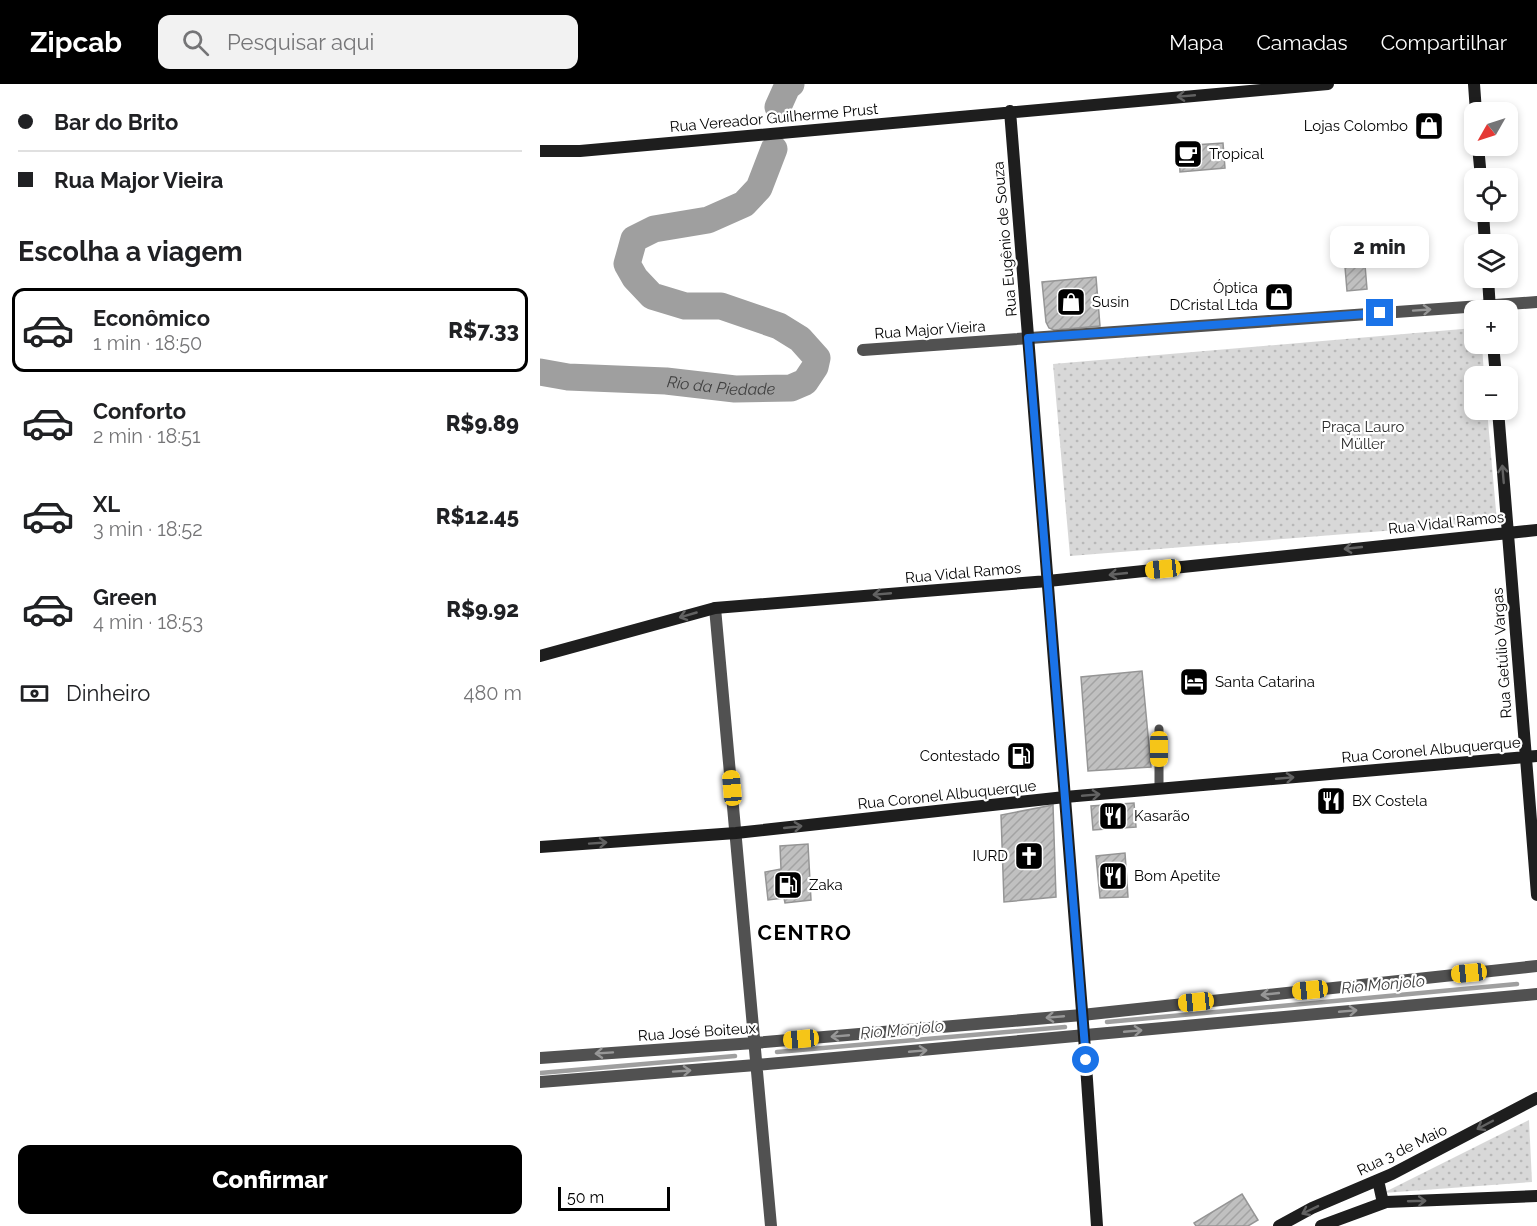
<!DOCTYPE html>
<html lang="pt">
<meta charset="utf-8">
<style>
:root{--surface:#fff;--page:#f2f2f2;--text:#202124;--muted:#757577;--line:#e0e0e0;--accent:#000}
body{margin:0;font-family:Raleway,sans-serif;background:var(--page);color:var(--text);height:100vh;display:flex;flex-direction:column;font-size:22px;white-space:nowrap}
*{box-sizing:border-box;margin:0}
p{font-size:20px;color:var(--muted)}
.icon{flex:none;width:33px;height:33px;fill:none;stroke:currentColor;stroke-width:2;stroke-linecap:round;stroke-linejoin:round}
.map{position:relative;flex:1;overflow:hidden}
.panel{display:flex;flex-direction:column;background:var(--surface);width:540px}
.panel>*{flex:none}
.guide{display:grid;align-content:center;height:132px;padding:0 18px;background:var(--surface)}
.needle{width:39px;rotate:231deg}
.fabs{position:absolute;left:924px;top:18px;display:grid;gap:12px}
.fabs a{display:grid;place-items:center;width:54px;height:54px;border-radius:12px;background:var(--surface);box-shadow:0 3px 9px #0003;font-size:30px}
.scale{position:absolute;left:18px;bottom:15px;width:112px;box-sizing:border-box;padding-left:6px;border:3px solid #000;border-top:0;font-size:16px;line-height:21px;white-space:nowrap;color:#000;-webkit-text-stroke:4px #fff;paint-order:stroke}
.end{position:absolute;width:27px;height:27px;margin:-14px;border:8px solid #1a73e8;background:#fff;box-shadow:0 0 0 3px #fff}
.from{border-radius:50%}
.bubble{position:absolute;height:42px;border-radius:12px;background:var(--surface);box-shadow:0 3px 9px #0003;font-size:20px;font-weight:800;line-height:42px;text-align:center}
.car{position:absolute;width:18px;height:36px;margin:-18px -9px;border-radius:8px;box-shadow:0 0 4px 2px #0007;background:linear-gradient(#f5c518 24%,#345 0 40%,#f5c518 0 76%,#345 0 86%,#f5c518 0)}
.guide b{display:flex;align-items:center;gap:21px;height:57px;font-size:22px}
.guide b+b{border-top:2px solid var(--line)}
.guide i{width:15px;height:15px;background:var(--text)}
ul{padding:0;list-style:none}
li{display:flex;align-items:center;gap:18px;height:84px;margin:0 12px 9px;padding:0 6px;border:3px solid transparent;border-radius:12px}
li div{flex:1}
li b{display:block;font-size:22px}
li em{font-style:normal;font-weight:800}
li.current{border-color:var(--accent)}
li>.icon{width:54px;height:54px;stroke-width:1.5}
h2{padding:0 18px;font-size:27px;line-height:72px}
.pay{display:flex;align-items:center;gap:15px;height:66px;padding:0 18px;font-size:22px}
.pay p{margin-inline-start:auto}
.primary-button{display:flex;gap:12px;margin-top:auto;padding:12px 18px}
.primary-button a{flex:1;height:69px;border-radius:12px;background:var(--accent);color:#fff;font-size:24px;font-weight:800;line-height:69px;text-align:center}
header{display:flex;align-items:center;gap:36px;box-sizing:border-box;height:84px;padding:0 30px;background:var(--accent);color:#fff}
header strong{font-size:28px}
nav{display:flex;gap:33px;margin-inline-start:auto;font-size:21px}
.search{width:420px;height:54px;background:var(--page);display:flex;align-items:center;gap:15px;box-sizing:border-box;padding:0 21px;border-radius:12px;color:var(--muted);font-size:22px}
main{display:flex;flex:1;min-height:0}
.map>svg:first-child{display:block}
.park{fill:url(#park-dots)}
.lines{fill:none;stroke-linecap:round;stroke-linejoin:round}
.stream{stroke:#9f9f9f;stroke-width:4.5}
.river{stroke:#9f9f9f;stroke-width:27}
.building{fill:url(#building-hatch);stroke:#959595;stroke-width:1.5}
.lane{stroke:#515151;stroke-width:9}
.street{stroke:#515151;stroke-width:12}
.secondary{stroke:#1e1e1e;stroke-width:12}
.oneway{stroke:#626262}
.oneway2{stroke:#979797}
.route{stroke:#1a73e8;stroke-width:8}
.labels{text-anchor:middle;stroke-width:4.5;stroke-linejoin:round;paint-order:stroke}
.street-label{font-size:15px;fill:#000;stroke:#fff}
.poi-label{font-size:15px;fill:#000;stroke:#fff;text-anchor:start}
.park-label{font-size:15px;fill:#2f2f2f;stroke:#fff}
.water-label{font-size:16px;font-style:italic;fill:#404040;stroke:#fff}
.district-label{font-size:21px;font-weight:bold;letter-spacing:1.5px;fill:#000;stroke:#fff}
</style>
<header>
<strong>Zipcab</strong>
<div class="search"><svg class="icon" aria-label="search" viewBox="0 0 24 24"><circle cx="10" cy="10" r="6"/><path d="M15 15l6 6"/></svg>Pesquisar aqui</div>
<nav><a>Mapa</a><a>Camadas</a><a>Compartilhar</a></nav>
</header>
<main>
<section class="panel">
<div class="guide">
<b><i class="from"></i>Bar do Brito</b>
<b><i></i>Rua Major Vieira</b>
</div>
<h2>Escolha a viagem</h2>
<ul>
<li class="current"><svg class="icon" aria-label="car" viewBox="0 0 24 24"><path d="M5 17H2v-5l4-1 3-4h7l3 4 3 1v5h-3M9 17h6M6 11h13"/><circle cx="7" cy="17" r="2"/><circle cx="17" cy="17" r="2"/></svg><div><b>Econômico</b><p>1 min · 18:50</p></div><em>R$7.33</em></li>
<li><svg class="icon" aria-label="car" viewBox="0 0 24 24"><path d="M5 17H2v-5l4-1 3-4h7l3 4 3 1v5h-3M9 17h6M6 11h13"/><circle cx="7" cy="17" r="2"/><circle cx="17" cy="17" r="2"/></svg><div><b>Conforto</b><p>2 min · 18:51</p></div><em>R$9.89</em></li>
<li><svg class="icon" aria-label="car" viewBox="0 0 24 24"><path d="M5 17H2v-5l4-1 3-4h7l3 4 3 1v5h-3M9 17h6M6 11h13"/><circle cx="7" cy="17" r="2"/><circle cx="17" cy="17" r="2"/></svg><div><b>XL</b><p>3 min · 18:52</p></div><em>R$12.45</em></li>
<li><svg class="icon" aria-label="car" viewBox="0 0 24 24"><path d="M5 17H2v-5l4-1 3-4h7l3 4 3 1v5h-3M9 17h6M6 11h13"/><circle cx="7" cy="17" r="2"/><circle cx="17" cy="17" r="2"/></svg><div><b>Green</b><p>4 min · 18:53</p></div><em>R$9.92</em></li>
</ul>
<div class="pay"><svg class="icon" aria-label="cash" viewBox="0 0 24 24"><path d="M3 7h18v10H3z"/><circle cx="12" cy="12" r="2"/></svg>Dinheiro<p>480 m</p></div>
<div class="primary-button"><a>Confirmar</a></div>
</section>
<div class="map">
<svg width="997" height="1142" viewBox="0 0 997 1142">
<defs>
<pattern id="park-dots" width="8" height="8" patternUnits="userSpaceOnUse" patternTransform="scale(1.5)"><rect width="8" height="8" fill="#d8d8d8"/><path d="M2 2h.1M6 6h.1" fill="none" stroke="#b8b8b8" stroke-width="1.8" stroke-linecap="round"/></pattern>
<pattern id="building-hatch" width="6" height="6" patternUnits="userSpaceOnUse" patternTransform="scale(1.5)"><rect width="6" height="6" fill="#c0c0c0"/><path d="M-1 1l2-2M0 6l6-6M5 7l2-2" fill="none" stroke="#a3a3a3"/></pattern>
</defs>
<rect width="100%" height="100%" fill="#fff"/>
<path class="park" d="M934 244V260H942L944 292H934V326H947L957 438 530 472 513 280Z
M989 1036 992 1098 843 1109Z"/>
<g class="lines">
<path class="stream" d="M567 938 977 900
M237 968 525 943
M0 989 195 972"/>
<g class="river">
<path d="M238 23 247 3 251 0"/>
<path id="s1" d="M0 288 28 293 126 297 195 305 251 304 265 298 275 283 277 274 260 255 239 242 181 222H145L112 212 95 194 87 180 94 155 114 145 168 136 204 120 219 104 234 65"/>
</g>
</g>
<path class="building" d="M683 59 685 84 640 88 639 62Z
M825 181 827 205 807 207 805 183Z
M556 193 560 242 514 246 509 244 506 238 502 198Z
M602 587 611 683 548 687 541 593Z
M594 719 596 743 553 746 551 722Z
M513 721 516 813 464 818 461 731Z
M268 760 271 816 245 819 244 814 228 816 225 788 241 785 240 762Z
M585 769 588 813 560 814 556 772Z
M702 1110 718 1136 708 1142H656L654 1139Z"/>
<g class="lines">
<path class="lane" d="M619 705V645"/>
<path class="street" d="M323 266 997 218
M175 524 231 1142
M0 974 214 959 542 931 997 882
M0 998 216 981 997 910"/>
<path class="secondary" d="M934 0 936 28
M470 27 544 952 557 1142
M938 62 941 94
M0 67H40L788 0
M943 128 945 160
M948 194 950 226
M953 260 956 292
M958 326 997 811
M0 572 175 524 508 497 997 446
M0 763 196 749 525 713 997 672
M838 1096 843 1119
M739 1142 772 1124 852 1090 997 1014
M781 1142 846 1118 997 1112"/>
</g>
<defs><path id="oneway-shaft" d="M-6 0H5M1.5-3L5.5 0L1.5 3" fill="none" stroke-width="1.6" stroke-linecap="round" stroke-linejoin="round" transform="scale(1.5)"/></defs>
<g class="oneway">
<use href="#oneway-shaft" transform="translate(646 12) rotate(175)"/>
<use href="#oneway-shaft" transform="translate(963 390) rotate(-95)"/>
<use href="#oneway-shaft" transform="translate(813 464) rotate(174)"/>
<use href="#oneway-shaft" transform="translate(578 490) rotate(174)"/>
<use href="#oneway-shaft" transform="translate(342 510) rotate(175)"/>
<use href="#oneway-shaft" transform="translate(148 531) rotate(164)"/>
<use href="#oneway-shaft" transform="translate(745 694) rotate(-5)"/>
<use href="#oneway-shaft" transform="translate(551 711) rotate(-5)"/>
<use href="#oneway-shaft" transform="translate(253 743) rotate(-6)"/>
<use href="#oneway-shaft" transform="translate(58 759) rotate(-4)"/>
<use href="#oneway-shaft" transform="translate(945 1041) rotate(152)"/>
<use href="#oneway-shaft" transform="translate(877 1117) rotate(-2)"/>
<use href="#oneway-shaft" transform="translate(770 1126) rotate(154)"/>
</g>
<g class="oneway2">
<use href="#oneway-shaft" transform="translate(882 226) rotate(-4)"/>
<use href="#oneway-shaft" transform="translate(730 910) rotate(174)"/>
<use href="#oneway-shaft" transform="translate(808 927) rotate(-5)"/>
<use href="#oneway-shaft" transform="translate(515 933) rotate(175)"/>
<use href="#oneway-shaft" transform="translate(593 947) rotate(-5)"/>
<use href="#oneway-shaft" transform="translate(300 952) rotate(175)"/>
<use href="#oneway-shaft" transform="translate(378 967) rotate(-5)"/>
<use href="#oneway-shaft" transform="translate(64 969) rotate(176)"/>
<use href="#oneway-shaft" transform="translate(142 987) rotate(-4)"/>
</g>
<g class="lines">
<path class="route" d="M546 976 488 254 840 229"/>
</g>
<defs>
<g id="shop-square" transform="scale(1.5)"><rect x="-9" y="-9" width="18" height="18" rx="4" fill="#000" stroke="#fff"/><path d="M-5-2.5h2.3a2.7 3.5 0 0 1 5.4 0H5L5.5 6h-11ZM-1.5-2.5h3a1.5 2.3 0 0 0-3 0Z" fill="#fff"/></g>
<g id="cafe-square" transform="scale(1.5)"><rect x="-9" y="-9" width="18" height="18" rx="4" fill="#000" stroke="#fff"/><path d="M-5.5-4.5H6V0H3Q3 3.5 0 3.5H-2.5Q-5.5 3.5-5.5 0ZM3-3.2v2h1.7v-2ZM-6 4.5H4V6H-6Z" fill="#fff"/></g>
<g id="hotel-square" transform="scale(1.5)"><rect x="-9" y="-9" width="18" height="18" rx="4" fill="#000" stroke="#fff"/><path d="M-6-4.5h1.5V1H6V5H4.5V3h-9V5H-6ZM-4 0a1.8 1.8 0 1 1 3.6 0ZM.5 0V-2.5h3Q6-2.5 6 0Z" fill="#fff"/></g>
<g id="fuel-square" transform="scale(1.5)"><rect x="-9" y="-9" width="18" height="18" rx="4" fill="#000" stroke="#fff"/><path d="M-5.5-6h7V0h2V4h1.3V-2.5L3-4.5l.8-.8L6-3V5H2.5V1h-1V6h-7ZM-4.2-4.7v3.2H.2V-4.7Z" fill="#fff"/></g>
<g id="restaurant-square" transform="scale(1.5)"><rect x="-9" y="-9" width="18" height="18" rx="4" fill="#000" stroke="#fff"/><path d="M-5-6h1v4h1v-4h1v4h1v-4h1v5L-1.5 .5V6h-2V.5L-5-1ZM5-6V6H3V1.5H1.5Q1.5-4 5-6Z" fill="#fff"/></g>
<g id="church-square" transform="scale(1.5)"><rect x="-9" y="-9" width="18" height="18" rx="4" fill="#000" stroke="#fff"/><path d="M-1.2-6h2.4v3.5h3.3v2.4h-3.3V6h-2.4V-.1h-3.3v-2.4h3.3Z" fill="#fff"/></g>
</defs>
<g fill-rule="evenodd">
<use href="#shop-square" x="889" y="42"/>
<use href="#cafe-square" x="648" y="70"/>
<use href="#shop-square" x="739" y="213"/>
<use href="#shop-square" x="531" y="218"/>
<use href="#hotel-square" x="654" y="598"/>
<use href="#fuel-square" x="481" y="672"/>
<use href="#restaurant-square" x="791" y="717"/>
<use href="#restaurant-square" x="573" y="732"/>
<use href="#church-square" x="489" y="772"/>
<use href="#restaurant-square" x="573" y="792"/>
<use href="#fuel-square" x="248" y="801"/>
</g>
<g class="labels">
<g class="street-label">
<text transform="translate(234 34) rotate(-5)" y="5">Rua Vereador Guilherme Prust</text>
<text transform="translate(465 155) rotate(-95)" y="5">Rua Eugênio de Souza</text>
<text transform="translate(390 246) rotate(-4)" y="5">Rua Major Vieira</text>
<text transform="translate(906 439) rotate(-6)" y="5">Rua Vidal Ramos</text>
<text transform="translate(423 489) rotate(-5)" y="5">Rua Vidal Ramos</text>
<text transform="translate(962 569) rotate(-94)" y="5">Rua Getúlio Vargas</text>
<text transform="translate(891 666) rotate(-5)" y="5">Rua Coronel Albuquerque</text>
<text transform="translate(407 711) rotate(-6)" y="5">Rua Coronel Albuquerque</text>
<text transform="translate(157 948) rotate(-4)" y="5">Rua José Boiteux</text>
<text transform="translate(862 1066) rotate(-26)" y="5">Rua 3 de Maio</text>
</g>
<g class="poi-label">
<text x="868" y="47" text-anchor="end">Lojas Colombo</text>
<text x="669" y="75">Tropical</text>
<text x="718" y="209" text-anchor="end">Óptica<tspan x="718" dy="17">DCristal Ltda</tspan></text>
<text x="552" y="223">Susin</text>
<text x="675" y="603">Santa Catarina</text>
<text x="460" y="677" text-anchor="end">Contestado</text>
<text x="812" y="722">BX Costela</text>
<text x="594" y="737">Kasarão</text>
<text x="468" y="777" text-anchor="end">IURD</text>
<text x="594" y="797">Bom Apetite</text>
<text x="269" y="806">Zaka</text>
</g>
<g class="park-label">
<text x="823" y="348">Praça Lauro<tspan x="823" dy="17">Müller</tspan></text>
</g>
<g class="water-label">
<text dy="6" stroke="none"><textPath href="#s1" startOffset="182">Rio da Piedade</textPath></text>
<text transform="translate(843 900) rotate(-5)" y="6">Rio Monjolo</text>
<text transform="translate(362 945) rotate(-5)" y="6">Rio Monjolo</text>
</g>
<g class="district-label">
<text x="265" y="856">CENTRO</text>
</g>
</g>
</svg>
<div class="fabs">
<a><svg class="needle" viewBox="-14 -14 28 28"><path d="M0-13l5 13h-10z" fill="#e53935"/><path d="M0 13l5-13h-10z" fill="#757577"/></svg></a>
<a><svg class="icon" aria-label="locate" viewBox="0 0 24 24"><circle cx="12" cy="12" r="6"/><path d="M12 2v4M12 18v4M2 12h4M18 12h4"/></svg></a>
<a><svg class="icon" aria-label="layers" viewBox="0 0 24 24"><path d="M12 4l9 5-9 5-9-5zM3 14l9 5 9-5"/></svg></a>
<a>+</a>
<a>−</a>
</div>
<div class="scale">50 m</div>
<i class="end from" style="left:546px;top:976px"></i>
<i class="end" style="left:840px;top:229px"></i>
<div class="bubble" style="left:790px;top:142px;width:99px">2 min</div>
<i class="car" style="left:623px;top:485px;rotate:264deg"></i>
<i class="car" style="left:619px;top:665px;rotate:180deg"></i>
<i class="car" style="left:192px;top:704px;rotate:355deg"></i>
<i class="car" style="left:929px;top:889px;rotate:264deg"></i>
<i class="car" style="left:770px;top:906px;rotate:264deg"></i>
<i class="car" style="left:656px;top:918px;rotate:264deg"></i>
<i class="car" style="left:261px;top:955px;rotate:265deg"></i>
</div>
</main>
